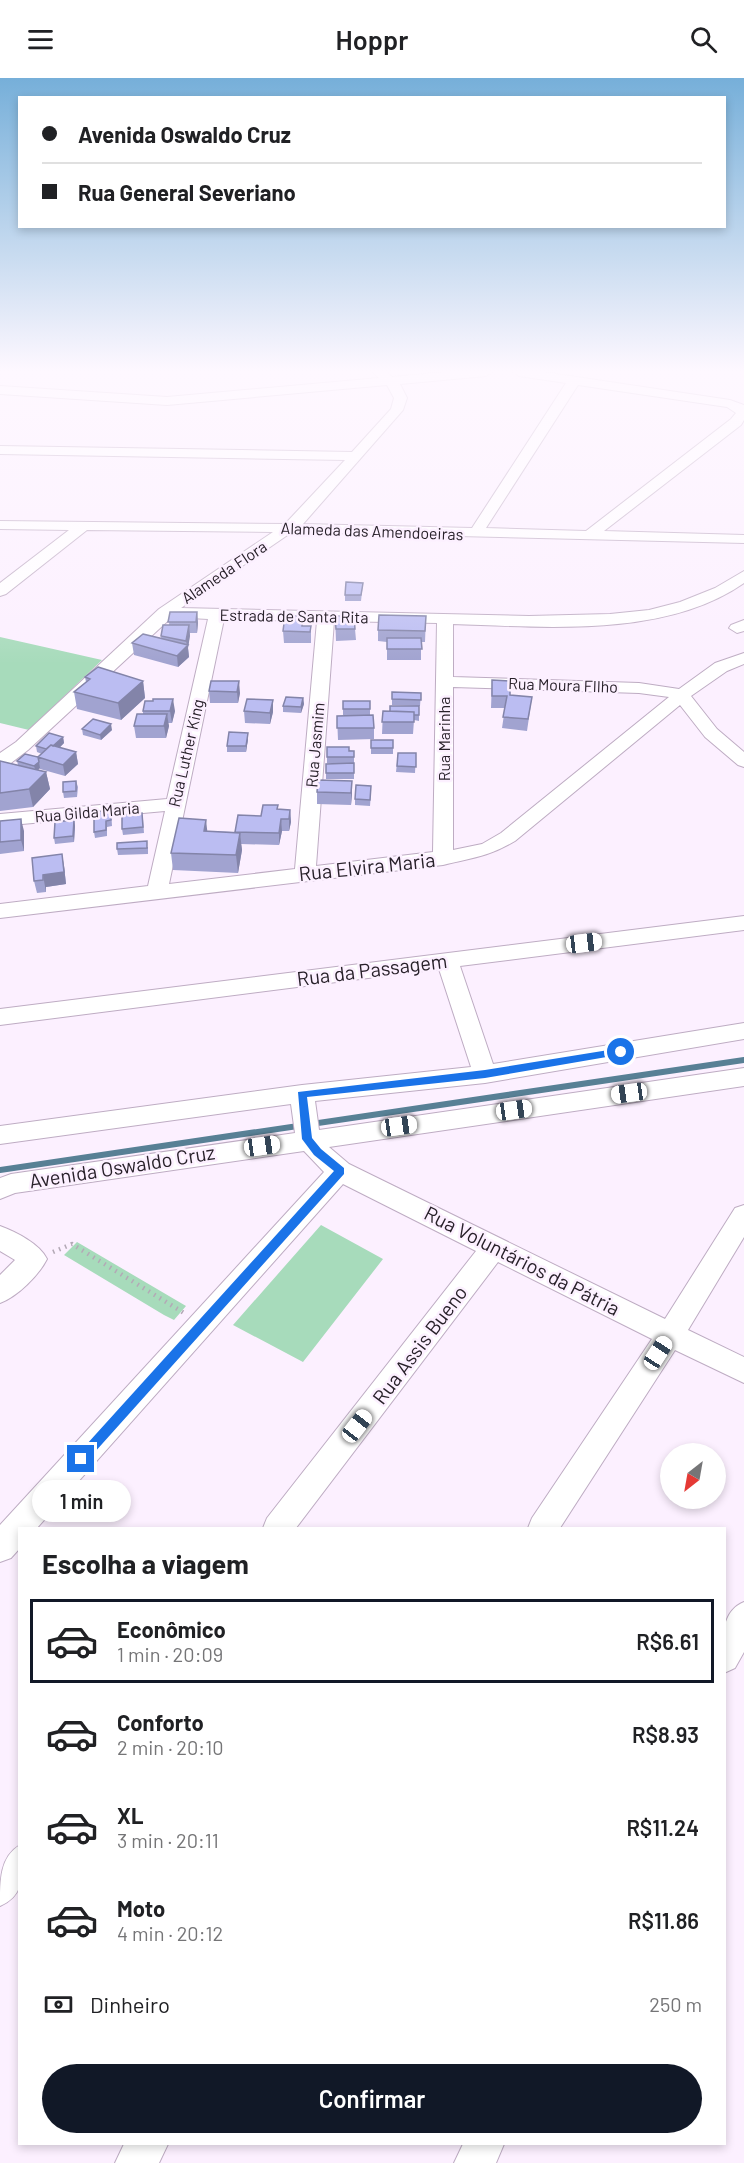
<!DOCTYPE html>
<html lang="pt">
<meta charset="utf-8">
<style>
:root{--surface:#fff;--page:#f6f6f6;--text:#202124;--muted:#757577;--line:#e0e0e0;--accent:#111827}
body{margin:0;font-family:Barlow,sans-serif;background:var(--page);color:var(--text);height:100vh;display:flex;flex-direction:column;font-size:22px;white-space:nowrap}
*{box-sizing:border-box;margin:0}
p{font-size:20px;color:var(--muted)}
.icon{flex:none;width:33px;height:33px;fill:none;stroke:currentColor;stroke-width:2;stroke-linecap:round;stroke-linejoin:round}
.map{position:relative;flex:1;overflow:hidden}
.sheet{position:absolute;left:18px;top:1449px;width:708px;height:618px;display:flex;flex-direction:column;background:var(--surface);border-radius:0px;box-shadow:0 3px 9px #0003}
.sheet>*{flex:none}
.top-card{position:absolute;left:18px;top:18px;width:708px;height:132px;border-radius:0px;box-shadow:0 3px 9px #0003;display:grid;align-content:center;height:132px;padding:0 24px;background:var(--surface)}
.needle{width:39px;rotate:211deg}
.controls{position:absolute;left:660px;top:1365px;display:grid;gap:12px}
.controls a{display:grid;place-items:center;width:66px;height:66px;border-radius:50%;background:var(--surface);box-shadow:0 3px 9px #0003;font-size:30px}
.end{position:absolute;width:27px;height:27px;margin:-14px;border:8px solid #1a73e8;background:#fff;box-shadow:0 0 0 3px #fff}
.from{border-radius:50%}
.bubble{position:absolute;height:42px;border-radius:21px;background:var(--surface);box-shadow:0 3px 9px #0003;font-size:20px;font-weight:600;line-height:42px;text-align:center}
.car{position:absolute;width:18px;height:36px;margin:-18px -9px;border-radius:8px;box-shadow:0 0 4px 2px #0007;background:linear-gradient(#fff 24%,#345 0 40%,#fff 0 76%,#345 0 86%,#fff 0)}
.top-card b{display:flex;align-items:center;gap:21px;height:57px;font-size:22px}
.top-card b+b{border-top:2px solid var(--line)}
.top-card i{width:15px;height:15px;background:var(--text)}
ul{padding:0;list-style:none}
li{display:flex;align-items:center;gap:18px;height:84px;margin:0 12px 9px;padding:0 12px;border:3px solid transparent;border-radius:0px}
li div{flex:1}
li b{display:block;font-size:22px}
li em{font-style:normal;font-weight:600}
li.on{border-color:var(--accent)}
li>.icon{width:54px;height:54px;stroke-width:1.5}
h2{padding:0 24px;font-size:27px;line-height:72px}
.pay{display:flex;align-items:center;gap:15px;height:66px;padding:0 24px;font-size:22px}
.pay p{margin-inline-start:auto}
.primary-button{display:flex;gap:12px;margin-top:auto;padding:12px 24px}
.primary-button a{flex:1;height:69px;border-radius:36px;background:var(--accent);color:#fff;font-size:24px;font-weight:600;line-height:69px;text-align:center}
header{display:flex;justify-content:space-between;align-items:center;height:78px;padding:0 24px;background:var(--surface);font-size:27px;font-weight:600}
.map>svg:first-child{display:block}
.green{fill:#a7dbbb}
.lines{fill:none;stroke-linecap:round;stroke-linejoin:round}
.stream{stroke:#588095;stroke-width:6}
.minor-casing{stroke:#beacc3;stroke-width:2}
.path{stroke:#b3a9b6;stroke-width:4.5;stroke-dasharray:1.5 5;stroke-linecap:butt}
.minor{fill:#fff;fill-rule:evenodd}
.wall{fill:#a1a3d0}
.shaded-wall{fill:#8384a9}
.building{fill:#bbbdf2;stroke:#8384a9;stroke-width:1.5}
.route{fill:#1a73e8}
.labels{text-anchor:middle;stroke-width:5;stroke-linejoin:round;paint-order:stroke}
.far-street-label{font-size:16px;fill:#28212a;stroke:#fcf0ff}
.street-label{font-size:20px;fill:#28212a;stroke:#fcf0ff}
</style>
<header><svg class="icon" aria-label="menu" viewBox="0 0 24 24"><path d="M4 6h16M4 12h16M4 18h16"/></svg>Hoppr<svg class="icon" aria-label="search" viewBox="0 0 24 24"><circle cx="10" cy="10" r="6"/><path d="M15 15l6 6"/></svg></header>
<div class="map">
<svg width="744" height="2085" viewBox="0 0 744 2085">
<rect width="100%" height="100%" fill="#fcf0ff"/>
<path class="green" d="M0 559 102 582 29 652 0 645Z
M321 1147 383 1181 303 1284 233 1247Z
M77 1164 186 1228 174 1242 164 1237 64 1177Z"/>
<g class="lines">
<path class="stream" d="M0 1092 744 982"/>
<g class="minor-casing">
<path id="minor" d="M373 294H386L392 299 445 294H492L486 298 400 306 407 320 403 332 303 446 472 450 566 305 519 298 513 294H543L730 322 744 327V342L741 347 604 453 744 457V465L292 454 181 530 529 538 610 536 649 532 680 524 715 510 744 493V505C666 560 545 549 453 546V599L639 605 679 611 715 585 744 575V586L727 593 691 618 717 651 744 674V689L738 687 705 659 680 627 515 763C488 779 472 780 443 787L0 840V826L148 808 165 733 0 748V736L167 721 208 541 172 539 28 672 7 688 0 690V675L16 664 159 531 273 454 87 452 6 516 0 518V505L69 452 0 451V443L285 446 345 382 0 376V368L352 374 391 331 394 320 387 307 167 327 0 316V308L167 319 379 300ZM578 307 727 329 736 335 731 341 586 453 486 450ZM224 541 317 543 295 791 169 806ZM334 543 437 545 433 774 316 788ZM453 609 639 615 669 619 501 755 482 766 453 772Z
M744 542V553L737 555 729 550 731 547Z
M744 838V852L460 888 493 986 744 945V961L485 1005 315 1023 319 1052 744 990V1008L329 1069 349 1086 665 1241 735 1130 744 1127V1159L688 1252 744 1279V1305L675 1272 560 1450H528L532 1440 652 1261 498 1184 296 1450H263L267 1440 476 1173 343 1106 37 1450H20V1470L11 1480 0 1484V1447L324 1094 304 1073 15 1115 0 1121V1100L11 1096 295 1055 291 1026 0 1066V1048L302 1007 471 989 439 891 0 947V931Z
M0 1148C16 1154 40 1166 47 1181 39 1197 17 1219 0 1225V1197L15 1182 0 1173Z
M744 1524V1574L735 1590 724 1595C724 1570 717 1535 744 1524Z
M20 1767C20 1794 28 1816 0 1828 0 1801 0 1779 20 1767Z
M124 2066H168L159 2085H115Z
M463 2066H504L496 2085H454Z"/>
</g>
<path class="path" d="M53 1174 72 1166 184 1235"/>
<use href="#minor" class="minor"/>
</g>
<path class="wall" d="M363 505 361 523H345V517Z
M170 534H197L198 545 197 555H190L188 570 189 579 178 589 134 577 132 565 143 556 161 560 163 547H169Z
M335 538 355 551 356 562 336 563Z
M426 538 425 564H421V582H387V564L378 563V552Z
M303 548H311V565H284L283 553Z
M85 599 143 603 145 620 121 642 77 631 74 614 86 604Z
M492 602 510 617 532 619 527 653 502 650 505 630H491Z
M211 603 240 615 238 625H210L209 613Z
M392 614 421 615 420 628 392 627Z
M303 620 304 626 301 635 283 634V628Z
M273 622V634L270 646 245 645 244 633Z
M153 623 175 633 172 645H168L169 648 166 660H136L134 648 143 636V633Z
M343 623H370V637H343Z
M419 628V643L414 642 413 656H382L383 633H390Z
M337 638 374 650V661L338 662Z
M82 651 112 652 101 662 83 657Z
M63 659 64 665 59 670 76 674 78 686 65 698 40 691V690L38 692 46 694 50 711 33 729 0 733V683L18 687 17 683 38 679 42 676 37 674 36 668Z
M248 661 246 674H227V668Z
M371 662H393V676H371Z
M327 669 354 673V685H327Z
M398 675H416L415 695 396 694Z
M354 685V701H326V686Z
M76 703 78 709 77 719 64 720 63 714Z
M317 714 352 715 351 727 317 726Z
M371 714 370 728 355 727V721Z
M278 727V731L290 732 291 744 289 753H282L279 767 241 766 242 772 238 795 173 792 171 775 208 753 235 754Z
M111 732 112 748 107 749V758L95 760 94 754Z
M143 741 144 755 123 757 122 751Z
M74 742 75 748 74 764 55 766 54 760Z
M0 743 24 753V773L0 776Z
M148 769V776L118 777 117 771Z
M64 788 66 806 46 809V814L37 815 34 803Z"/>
<path class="shaded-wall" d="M197 534 198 545 197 555 196 544Z
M189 547 190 558 188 570 189 579 178 589 177 578 187 568 186 563Z
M143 603 145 620 121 642 118 625Z
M239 603 240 615 238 625 237 614Z
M303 620 304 626 301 635V629Z
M173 621 175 633 172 645 170 633Z
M273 622V634L270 646V635Z
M167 636 169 648 166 660 164 648Z
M111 646 112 652 101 662 100 657Z
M248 655V661L246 674V668Z
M63 659 64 665 51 678 49 672Z
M76 674 78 686 65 698 63 687Z
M39 684 40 690 36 694 34 688Z
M46 694 50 711 33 729 29 711Z
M352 703V715L351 727V715Z
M290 732 291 744 289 753V741Z
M21 741 24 753V773L21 762Z
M281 741 282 753 279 767V755Z
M74 742 75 748 74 764 73 758Z
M206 742 208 759 204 753Z
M240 755 242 772 238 795 236 777Z
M62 776 64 788 66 806 46 809V814L43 797Z"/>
<path class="building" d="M346 504 363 505 361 517H345Z
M170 534H197L196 544H168Z
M379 537 426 538 425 553 378 552Z
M285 538H303L302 548H311L310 554 283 553Z
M335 538H354L355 551H336Z
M163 547H189L186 563 161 558Z
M143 556 188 567 177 578 132 565Z
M387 560H421L422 571H387Z
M98 589 143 603 118 625 74 614 90 601 85 599Z
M492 602 510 603V617L532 619 528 641 503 639 507 618H492Z
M211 603H239L237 614 209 613Z
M392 614 421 615V622L392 621Z
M286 619 303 620 301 629 283 628Z
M153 621H173L170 633H143L145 623H153Z
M247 621 273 622 270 635 244 633Z
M343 623H370V631H343Z
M390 628H419V637H414V634L390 633Z
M383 633 414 634V644H382Z
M137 636H167L164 648H134Z
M373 637 374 650H337V638Z
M93 641 111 646 100 657 82 651Z
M229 654 248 655 246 668H227Z
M49 655 63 659 53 668 51 667 46 671 36 668Z
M371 662H393V670H371Z
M51 667 76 674 63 687 38 679Z
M327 669H349V673H354V679H327Z
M398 675H416V689L397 688Z
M25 676 38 679 39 684 34 688 17 683Z
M0 683 46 694 29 711 0 715Z
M354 685V695H326V686Z
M318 702 352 703 351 715 317 714Z
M76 703V713L63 714V704Z
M356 707 371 708 370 722 355 721Z
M263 727H278L277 731 290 732 289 741H281L279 755 235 754 238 737 261 738Z
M111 732V742L106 743V752L94 754V734Z
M142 735 143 749 122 751V737Z
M179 740 206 742 204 753 240 755 236 777 171 775Z
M21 741V762L0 764V743Z
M74 742 73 758 54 760 55 744Z
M147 763V770L117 771V765Z
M62 776 64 794 43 797V802L34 803 32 780Z"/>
<linearGradient id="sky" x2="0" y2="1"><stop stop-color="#76afd9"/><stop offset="0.5" stop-color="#fef8ff"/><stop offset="1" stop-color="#fef8ff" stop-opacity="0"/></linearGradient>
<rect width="744" height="586" fill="url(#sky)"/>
<path class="route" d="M621 970 624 971V976L485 1000 307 1019 312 1060 321 1071 344 1090V1096L85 1385H77V1377L334 1093 314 1077 302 1061 298 1014 485 992Z"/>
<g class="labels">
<g class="far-street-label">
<text transform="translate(372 453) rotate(2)" y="6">Alameda das Amendoeiras</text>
<text transform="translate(224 494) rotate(-34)" y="6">Alameda Flora</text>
<text transform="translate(294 538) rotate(1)" y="6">Estrada de Santa Rita</text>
<text transform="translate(563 607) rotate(2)" y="6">Rua Moura FIlho</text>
<text transform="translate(444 661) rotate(-90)" y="6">Rua Marinha</text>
<text transform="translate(315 667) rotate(-85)" y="6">Rua Jasmim</text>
<text transform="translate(186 675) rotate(-77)" y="6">Rua Luther King</text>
<text transform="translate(87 734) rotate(-5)" y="6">Rua Gilda Maria</text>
</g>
<g class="street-label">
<text transform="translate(367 789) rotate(-6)" y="7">Rua Elvira Maria</text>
<text transform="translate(372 892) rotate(-7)" y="7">Rua da Passagem</text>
<text transform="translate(122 1089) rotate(-9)" y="7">Avenida Oswaldo Cruz</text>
<text transform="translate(522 1183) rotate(27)" y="7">Rua Voluntários da Pátria</text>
<text transform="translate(420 1267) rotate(-53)" y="7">Rua Assis Bueno</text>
</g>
</g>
</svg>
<div class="controls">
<a><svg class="needle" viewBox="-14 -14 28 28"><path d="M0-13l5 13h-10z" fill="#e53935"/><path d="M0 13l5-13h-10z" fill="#757577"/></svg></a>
</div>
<i class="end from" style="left:621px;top:974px"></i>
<i class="end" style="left:81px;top:1381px"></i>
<div class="bubble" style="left:32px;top:1402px;width:99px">1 min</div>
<i class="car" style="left:584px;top:865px;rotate:83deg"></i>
<i class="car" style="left:629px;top:1015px;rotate:262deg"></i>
<i class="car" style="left:514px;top:1032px;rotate:82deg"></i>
<i class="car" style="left:399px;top:1048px;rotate:82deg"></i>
<i class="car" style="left:262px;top:1068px;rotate:82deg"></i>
<i class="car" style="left:658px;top:1275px;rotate:33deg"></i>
<i class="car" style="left:357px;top:1348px;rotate:38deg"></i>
<div class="top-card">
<b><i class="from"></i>Avenida Oswaldo Cruz</b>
<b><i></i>Rua General Severiano</b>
</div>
<section class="sheet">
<h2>Escolha a viagem</h2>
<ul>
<li class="on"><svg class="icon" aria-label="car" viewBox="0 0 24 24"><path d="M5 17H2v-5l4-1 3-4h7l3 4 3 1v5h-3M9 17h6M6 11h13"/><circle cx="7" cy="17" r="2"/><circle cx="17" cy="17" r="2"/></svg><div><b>Econômico</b><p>1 min · 20:09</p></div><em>R$6.61</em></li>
<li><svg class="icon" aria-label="car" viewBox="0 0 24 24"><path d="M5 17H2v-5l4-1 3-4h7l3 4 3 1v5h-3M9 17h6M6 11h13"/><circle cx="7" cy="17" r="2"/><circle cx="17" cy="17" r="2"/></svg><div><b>Conforto</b><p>2 min · 20:10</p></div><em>R$8.93</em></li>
<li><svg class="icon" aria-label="car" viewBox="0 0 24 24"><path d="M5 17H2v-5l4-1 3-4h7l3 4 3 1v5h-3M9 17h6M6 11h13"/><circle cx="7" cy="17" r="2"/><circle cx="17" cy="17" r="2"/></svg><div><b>XL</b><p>3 min · 20:11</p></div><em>R$11.24</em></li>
<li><svg class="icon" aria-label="car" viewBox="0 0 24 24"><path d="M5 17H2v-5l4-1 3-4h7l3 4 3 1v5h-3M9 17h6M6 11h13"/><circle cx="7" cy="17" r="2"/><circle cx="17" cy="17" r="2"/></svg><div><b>Moto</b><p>4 min · 20:12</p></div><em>R$11.86</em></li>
</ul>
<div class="pay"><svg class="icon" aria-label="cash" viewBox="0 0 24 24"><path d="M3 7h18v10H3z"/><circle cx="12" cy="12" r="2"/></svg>Dinheiro<p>250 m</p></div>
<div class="primary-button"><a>Confirmar</a></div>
</section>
</div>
